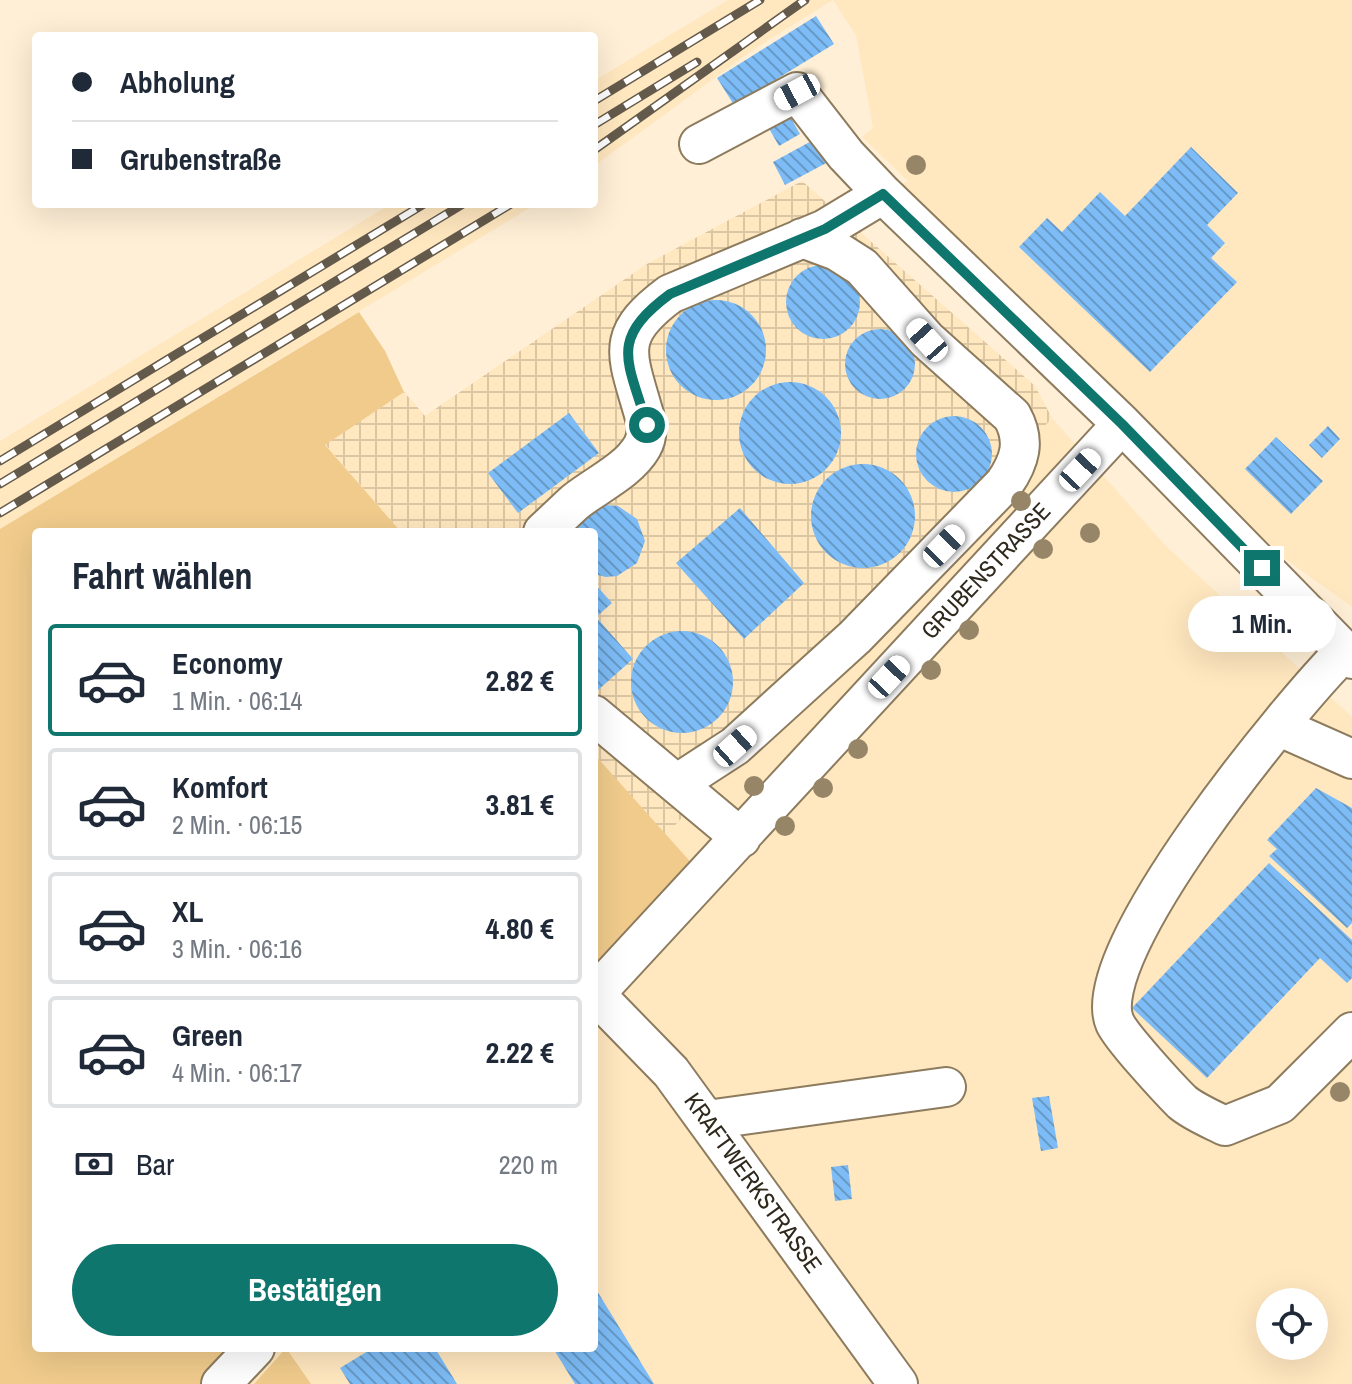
<!DOCTYPE html>
<html lang="de">
<meta charset="utf-8">
<style>
:root{--surface:#fff;--page:#f2f2f3;--text:#1f2937;--muted:#747a83;--line:#e0e1e3;--accent:#0f766e}
body{margin:0;font-family:"Archivo Narrow",sans-serif;background:var(--page);color:var(--text);height:100vh;display:flex;flex-direction:column;font-size:30px;white-space:nowrap}
*{box-sizing:border-box;margin:0}
p{font-size:26px;color:var(--muted)}
.icon{flex:none;width:44px;height:44px;fill:none;stroke:currentColor;stroke-width:2;stroke-linecap:round;stroke-linejoin:round}
.map{position:relative;flex:1;overflow:hidden}
.drawer{position:absolute;left:32px;top:528px;width:566px;height:824px;display:flex;flex-direction:column;background:var(--surface);border-radius:8px;box-shadow:0 8px 32px #0002}
.drawer>*{flex:none}
.guide{position:absolute;left:32px;top:32px;width:566px;height:176px;border-radius:8px;box-shadow:0 8px 32px #0002;display:grid;align-content:center;height:176px;padding:0 40px;background:var(--surface)}
.buttons{position:absolute;left:1256px;top:1288px;display:grid;gap:16px}
.buttons a{display:grid;place-items:center;width:72px;height:72px;border-radius:50%;background:var(--surface);box-shadow:0 8px 32px #0002;font-size:40px}
.end{position:absolute;width:36px;height:36px;margin:-18px;border:10px solid #0f766e;background:#fff;box-shadow:0 0 0 4px #fff}
.from{border-radius:50%}
.bubble{position:absolute;height:56px;border-radius:28px;background:var(--surface);box-shadow:0 8px 32px #0002;font-size:26px;font-weight:700;line-height:56px;text-align:center}
.car{position:absolute;width:24px;height:48px;margin:-24px -12px;border-radius:10px;box-shadow:0 0 6px 2px #0007;background:linear-gradient(#fff 24%,#345 0 40%,#fff 0 76%,#345 0 86%,#fff 0)}
.guide b{display:flex;align-items:center;gap:28px;height:76px;font-size:30px}
.guide b+b{border-top:2px solid var(--line)}
.guide i{width:20px;height:20px;background:var(--text)}
ul{padding:0;list-style:none}
li{display:flex;align-items:center;gap:24px;height:112px;margin:0 16px 12px;padding:0 24px;border:4px solid var(--line);border-radius:8px}
li div{flex:1}
li b{display:block;font-size:30px}
li em{font-style:normal;font-weight:700}
li.selected{border-color:var(--accent)}
li>.icon{width:72px;height:72px;stroke-width:1.5}
h2{padding:0 40px;font-size:36px;line-height:96px}
.pay{display:flex;align-items:center;gap:20px;height:88px;padding:0 40px;font-size:30px}
.pay p{margin-inline-start:auto}
.cta{display:flex;gap:16px;margin-top:auto;padding:16px 40px}
.cta a{flex:1;height:92px;border-radius:48px;background:var(--accent);color:#fff;font-size:32px;font-weight:700;line-height:92px;text-align:center}
.map>svg:first-child{display:block}
.built{fill:#ffe7bf;fill-rule:evenodd}
.industrial{fill:url(#industrial-grid)}
.grass{fill:#f0cb8c}
.building{fill:url(#building-back-hatch)}
.lines{fill:none;stroke-linecap:round;stroke-linejoin:round}
.minor-casing{stroke:#8d7b5e;stroke-width:42}
.minor{stroke:#fff;stroke-width:38}
.rail-casing{stroke:#645a4b;stroke-width:9}
.rail{stroke:#fff;stroke-width:6;stroke-dasharray:18;stroke-linecap:butt}
.tree{fill:#968567}
.route{stroke:#0f766e;stroke-width:10}
.labels{text-anchor:middle;stroke-width:7;stroke-linejoin:round;paint-order:stroke}
.street-label{font-size:24px;fill:#2f281c;stroke:#fff}
</style>
<div class="map">
<svg width="1352" height="1384" viewBox="0 0 1352 1384">
<defs>
<pattern id="industrial-grid" width="8" height="8" patternUnits="userSpaceOnUse" patternTransform="scale(2)"><rect width="8" height="8" fill="#ffe7bf"/><path d="M0 4h8M4 0v8" fill="none" stroke="#dbc6a4"/></pattern>
<pattern id="building-back-hatch" width="6" height="6" patternUnits="userSpaceOnUse" patternTransform="scale(2)"><rect width="6" height="6" fill="#7dbcf6"/><path d="M-1 5l2 2M0 0l6 6M5-1l2 2" fill="none" stroke="#6799c6"/></pattern>
</defs>
<rect width="100%" height="100%" fill="#ffefd6"/>
<path class="built" d="M728 0H1352V607L1181 484 883 194 908 181 862 137 873 128 856 35 833 0 756 48 594 166V81Z
M802 181 1035 386 1052 418 1166 546 1352 717V1384H0V629L36 1348H594V532H171L404 392 425 416 647 264ZM1270 1302H1314V1346H1270Z
M391 204H536L0 529V441Z"/>
<path class="industrial" d="M802 181 1035 386 1052 418 665 836 594 754V532H401L325 444 404 392 425 416 647 264Z"/>
<path class="grass" d="M359 312 385 351 404 392 325 445 401 532H36V1348H255L221 1384H0V529Z
M594 754 704 877 594 995Z
M286 1348 311 1384H254Z"/>
<path class="building" d="M816 16 834 44 734 105 717 78Z
M788 113 800 134 779 146 767 125Z
M817 138 830 161 785 185 773 162Z
M1191 147 1238 193 1207 225 1225 243 1211 258 1237 282 1150 372 1019 247 1047 218 1062 232 1100 192 1125 216Z
M786 302a37 37 0 1 1 74 0a37 37 0 1 1-74 0Z
M666 350a50 50 0 1 1 100 0a50 50 0 1 1-100 0Z
M845 364a35 35 0 1 1 70 0a35 35 0 1 1-70 0Z
M739 433a51 51 0 1 1 102 0a51 51 0 1 1-102 0Z
M569 413 599 453 518 513 488 473Z
M916 454a38 38 0 1 1 76 0a38 38 0 1 1-76 0Z
M1328 426 1340 439 1322 458 1309 445Z
M1276 437 1323 481 1291 514 1245 469Z
M811 516a52 52 0 1 1 104 0a52 52 0 1 1-104 0Z
M606 505 618 506 637 519 645 541 637 563 617 576 606 577 594 574V532H574L578 523 595 508Z
M740 508 804 583 744 639 676 563Z
M594 583 612 603 596 617 633 659 598 690 594 686Z
M631 682a51 51 0 1 1 102 0a51 51 0 1 1-102 0Z
M1316 788 1352 808V923L1347 928 1269 856 1277 849 1267 840Z
M1269 863 1352 940V978L1347 983 1320 958 1207 1078 1132 1008Z
M1049 1096 1058 1148 1041 1151 1032 1098Z
M848 1165 852 1199 835 1201 831 1167Z
M594 1286 654 1384H575L553 1348H594Z
M373 1348H435L457 1384H350L340 1368Z"/>
<g class="lines">
<g class="minor-casing">
<path id="minor" d="M699 144 797 92 846 155 883 194 1122 424 1352 659
M543 532C554 522 564 512 575 502 596 485 628 471 642 447 649 435 647 423 643 411 626 352 615 335 670 294L825 229 883 194
M1344 652C1293 702 1084 955 1115 1023 1122 1038 1169 1089 1182 1102 1194 1112 1211 1119 1225 1126L1280 1104 1352 1032
M594 715 741 838
M1280 727 1352 759
M678 783 735 746 855 637 1004 484C1020 461 1026 441 1012 416L927 340 862 267 837 251 802 238
M595 994 671 1072 898 1384
M594 995 1122 424
M707 1120 946 1087
M221 1384 255 1348"/>
</g>
<use href="#minor" class="minor"/>
<g class="rail-casing">
<path id="rail" d="M594 101 760 0
M594 125 697 62
M594 150 805 0
M0 461 424 204
M0 484 463 204
M0 513 511 204"/>
</g>
<use href="#rail" class="rail"/>
</g>
<g class="tree">
<circle cx="916" cy="165" r="10"/>
<circle cx="1021" cy="501" r="10"/>
<circle cx="1090" cy="533" r="10"/>
<circle cx="1043" cy="549" r="10"/>
<circle cx="969" cy="630" r="10"/>
<circle cx="931" cy="670" r="10"/>
<circle cx="858" cy="749" r="10"/>
<circle cx="754" cy="786" r="10"/>
<circle cx="823" cy="788" r="10"/>
<circle cx="785" cy="826" r="10"/>
<circle cx="1340" cy="1092" r="10"/>
</g>
<g class="lines">
<path class="route" d="M647 425C628 360 608 340 670 294L825 229 883 194 1122 424 1262 568"/>
</g>
<g class="labels">
<g class="street-label">
<text transform="translate(986 571) rotate(-47)" y="8">GRUBENSTRASSE</text>
<text transform="translate(753 1183) rotate(54)" y="8">KRAFTWERKSTRASSE</text>
</g>
</g>
</svg>
<div class="buttons">
<a><svg class="icon" aria-label="locate" viewBox="0 0 24 24"><circle cx="12" cy="12" r="6"/><path d="M12 2v4M12 18v4M2 12h4M18 12h4"/></svg></a>
</div>
<i class="end from" style="left:647px;top:425px"></i>
<i class="end" style="left:1262px;top:568px"></i>
<div class="bubble" style="left:1188px;top:596px;width:148px">1 Min.</div>
<i class="car" style="left:797px;top:92px;rotate:242deg"></i>
<i class="car" style="left:927px;top:340px;rotate:318deg"></i>
<i class="car" style="left:1080px;top:470px;rotate:43deg"></i>
<i class="car" style="left:944px;top:546px;rotate:44deg"></i>
<i class="car" style="left:889px;top:677px;rotate:43deg"></i>
<i class="car" style="left:735px;top:746px;rotate:48deg"></i>
<div class="guide">
<b><i class="from"></i>Abholung</b>
<b><i></i>Grubenstraße</b>
</div>
<section class="drawer">
<h2>Fahrt wählen</h2>
<ul>
<li class="selected"><svg class="icon" aria-label="car" viewBox="0 0 24 24"><path d="M5 17H2v-5l4-1 3-4h7l3 4 3 1v5h-3M9 17h6M6 11h13"/><circle cx="7" cy="17" r="2"/><circle cx="17" cy="17" r="2"/></svg><div><b>Economy</b><p>1 Min. · 06:14</p></div><em>2.82 €</em></li>
<li><svg class="icon" aria-label="car" viewBox="0 0 24 24"><path d="M5 17H2v-5l4-1 3-4h7l3 4 3 1v5h-3M9 17h6M6 11h13"/><circle cx="7" cy="17" r="2"/><circle cx="17" cy="17" r="2"/></svg><div><b>Komfort</b><p>2 Min. · 06:15</p></div><em>3.81 €</em></li>
<li><svg class="icon" aria-label="car" viewBox="0 0 24 24"><path d="M5 17H2v-5l4-1 3-4h7l3 4 3 1v5h-3M9 17h6M6 11h13"/><circle cx="7" cy="17" r="2"/><circle cx="17" cy="17" r="2"/></svg><div><b>XL</b><p>3 Min. · 06:16</p></div><em>4.80 €</em></li>
<li><svg class="icon" aria-label="car" viewBox="0 0 24 24"><path d="M5 17H2v-5l4-1 3-4h7l3 4 3 1v5h-3M9 17h6M6 11h13"/><circle cx="7" cy="17" r="2"/><circle cx="17" cy="17" r="2"/></svg><div><b>Green</b><p>4 Min. · 06:17</p></div><em>2.22 €</em></li>
</ul>
<div class="pay"><svg class="icon" aria-label="cash" viewBox="0 0 24 24"><path d="M3 7h18v10H3z"/><circle cx="12" cy="12" r="2"/></svg>Bar<p>220 m</p></div>
<div class="cta"><a>Bestätigen</a></div>
</section>
</div>
